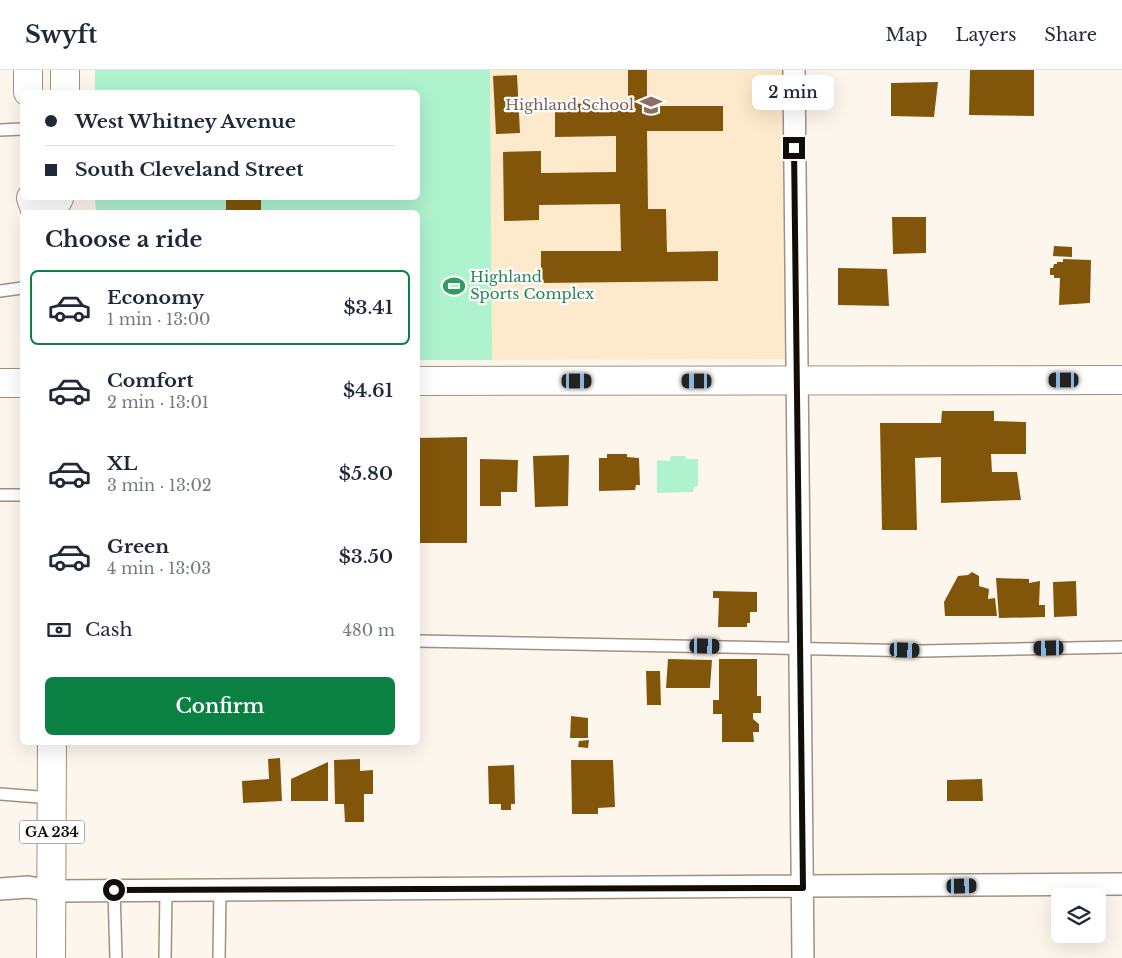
<!DOCTYPE html>
<meta charset="utf-8">
<style>
:root{--surface:#fff;--page:#f6f6f7;--text:#1f2937;--muted:#747a83;--line:#e0e1e3;--accent:#0b8043}
body{margin:0;font-family:"Libre Baskerville",serif;background:var(--page);color:var(--text);height:100vh;display:flex;flex-direction:column;font-size:19px;white-space:nowrap}
*{box-sizing:border-box;margin:0}
p{font-size:16px;color:var(--muted)}
.icon{flex:none;width:28px;height:28px;fill:none;stroke:currentColor;stroke-width:2;stroke-linecap:round;stroke-linejoin:round}
.map{position:relative;flex:1;overflow:hidden}
.panel{position:absolute;left:20px;top:140px;width:400px;height:535px;display:flex;flex-direction:column;background:var(--surface);border-radius:8px;box-shadow:0 5px 20px #0002}
.panel>*{flex:none}
.banner{position:absolute;left:20px;top:20px;width:400px;height:110px;border-radius:8px;box-shadow:0 5px 20px #0002;display:grid;align-content:center;height:110px;padding:0 25px;background:var(--surface)}
.fabs{position:absolute;left:1051px;top:818px;display:grid;gap:10px}
.fabs a{display:grid;place-items:center;width:55px;height:55px;border-radius:8px;background:var(--surface);box-shadow:0 5px 20px #0002;font-size:25px}
.end{position:absolute;width:22px;height:22px;margin:-11px;border:6px solid #120d06;background:#fff;box-shadow:0 0 0 2px #fff}
.from{border-radius:50%}
.bubble{position:absolute;height:35px;border-radius:8px;background:var(--surface);box-shadow:0 5px 20px #0002;font-size:16px;font-weight:600;line-height:35px;text-align:center}
.car{position:absolute;width:15px;height:30px;margin:-15px -8px;border-radius:6px;box-shadow:0 0 4px 1px #0007;background:linear-gradient(#222 24%,#8ab4d8 0 40%,#222 0 76%,#8ab4d8 0 86%,#222 0)}
.banner b{display:flex;align-items:center;gap:18px;height:48px;font-size:19px}
.banner b+b{border-top:1px solid var(--line)}
.banner i{width:12px;height:12px;background:var(--text)}
ul{padding:0;list-style:none}
li{display:flex;align-items:center;gap:15px;height:75px;margin:0 10px 8px;padding:0 15px;border:2px solid transparent;border-radius:8px}
li div{flex:1}
li b{display:block;font-size:19px}
li em{font-style:normal;font-weight:600}
li.current{border-color:var(--accent)}
li>.icon{width:45px;height:45px;stroke-width:1.5}
h2{padding:0 25px;font-size:22px;line-height:60px}
.pay{display:flex;align-items:center;gap:12px;height:55px;padding:0 25px;font-size:19px}
.pay p{margin-inline-start:auto}
.button{display:flex;gap:10px;margin-top:auto;padding:10px 25px}
.button a{flex:1;height:58px;border-radius:8px;background:var(--accent);color:#fff;font-size:20px;font-weight:600;line-height:58px;text-align:center}
header{display:flex;align-items:center;gap:30px;box-sizing:border-box;height:70px;padding:0 25px;background:var(--surface);border-bottom:1px solid var(--line)}
header strong{font-size:24px}
nav{display:flex;gap:28px;margin-inline-start:auto;font-size:18px}
.map>svg:first-child{display:block}
.built{fill:#fdeacc}
.green{fill:#aef2ce}
.building{fill:#82560a}
.lines{fill:none;stroke-linecap:round;stroke-linejoin:round}
.service-casing{stroke:#a0927e;stroke-width:14}
.minor-casing{stroke:#a0927e;stroke-width:24}
.tertiary-casing{stroke:#a0927e;stroke-width:30}
.primary-casing{stroke:#a0927e;stroke-width:30}
.service{stroke:#fff;stroke-width:11}
.minor{stroke:#fff;stroke-width:21}
.tertiary{stroke:#fff;stroke-width:28}
.primary{stroke:#fff;stroke-width:28}
.route{stroke:#120d06;stroke-width:6}
.labels{text-anchor:middle;stroke-width:4.5;stroke-linejoin:round;paint-order:stroke}
.shield{fill:#fff;stroke:#595651;stroke-width:1}
.shield-label{font-size:14px;font-weight:bold;fill:#120d06}
.education-label{font-size:15px;fill:#785e54;stroke:#fff;text-anchor:end}
.leisure-label{font-size:15px;fill:#27864d;stroke:#fff;text-anchor:start}
</style>
<header>
<strong>Swyft</strong>
<nav><a>Map</a><a>Layers</a><a>Share</a></nav>
</header>
<div class="map">
<svg width="1122" height="888" viewBox="0 0 1122 888">
<rect width="100%" height="100%" fill="#fdf6ed"/>
<path class="built" d="M490 0H783L784 289 492 290Z"/>
<path class="green" d="M95 0H490L492 290H418V142H96L95 128H418V22H95Z
M671 386H685L686 389H698V416L694 417 693 422 657 423V390L670 391Z"/>
<path class="building" d="M628 0H647V36H723V61H647L648 139H666L667 182 718 181V211L541 213V181H621L620 134 539 135V150L504 151 503 82 541 81V103L616 102V66L555 67V34L628 33Z
M970 0H1034V46L969 45Z
M517 5 520 63 496 64 493 6Z
M938 12 934 47 891 46V13Z
M226 128H261V142L226 141Z
M892 147H926V183L893 184Z
M1054 176 1072 177V187L1053 186Z
M1063 189 1091 190 1090 233 1059 235 1060 208H1054V205H1050V198H1053L1054 194H1057V192H1063Z
M838 198 887 199 889 236 838 235Z
M942 341H994V351L1026 352V384H991L992 402H1017L1021 430 941 433V387L915 388 917 460H882L880 353H941Z
M467 367V473H418V368Z
M607 384H627V387L639 388 640 415H636L635 420 599 421V388H607Z
M569 385 568 436 535 437 533 386Z
M480 389 518 390 517 422H501V436H480Z
M972 502 979 506V516L989 519 988 529 995 528 997 546H945L944 532 958 506 968 505Z
M996 508 1029 509V513L1040 511 1039 535H1045V547L999 548Z
M1076 511 1077 546 1054 547 1053 512Z
M713 521 757 522V542H750V553H747V557H718L719 528H713Z
M668 589 712 590 710 618H666Z
M719 589H757V626H761V643H753V649L759 654V662H753L754 672H722V644H713V630H719Z
M646 601H660L661 635H647Z
M571 646 588 648V668H570Z
M589 670 588 678 578 677 579 671Z
M280 688 282 731 243 733 242 711 269 709 268 689Z
M360 689V701L373 700V724H364V752H345L344 734H335L334 690Z
M571 690H613L615 737 598 738V744H572Z
M328 692V731H291V709Z
M514 695 515 734H511V740H501V734H489L488 696Z
M982 709 983 731H947V710Z"/>
<g class="lines">
<g class="service-casing">
<path id="service" d="M0 60 22 59
M0 221 22 218
M0 425H22
M418 571 922 581 1122 577
M0 724 52 728
M114 820 116 888
M165 888 166 820
M219 888 220 820"/>
</g>
<g class="minor-casing">
<path id="minor" d="M794 0 803 888
M0 819 28 817 51 821 1122 814"/>
</g>
<g class="tertiary-casing">
<path id="tertiary" d="M418 311 1122 310
M0 313H22"/>
</g>
<g class="primary-casing">
<path id="primary" d="M28 0V22
M65 22V0
M31 128 36 142
M51 142 59 128
M51 888 52 672"/>
</g>
<use href="#service" class="service"/>
<use href="#minor" class="minor"/>
<use href="#tertiary" class="tertiary"/>
<use href="#primary" class="primary"/>
</g>
<g class="lines">
<path class="route" d="M114 820 803 818 794 78"/>
</g>
<defs>
<g id="school-bare" transform="scale(1.725)"><path d="M0-5L7-2L0 1L-7-2ZM-4 1L0 2.5L4 1V4Q0 6-4 4Z" fill="#8d6e63" stroke="#fff" stroke-width="2.5" paint-order="stroke"/></g>
<g id="stadium-bare" transform="scale(1.725)"><path d="M0-5a6.5 5 0 1 0 0 10a6.5 5 0 1 0 0-10ZM-3.5-1.8h7v3.6h-7Z" fill="#2e9e5b" stroke="#fff" stroke-width="2.5" paint-order="stroke"/></g>
</defs>
<g fill-rule="evenodd">
<use href="#school-bare" x="651" y="35"/>
<use href="#stadium-bare" x="454" y="216"/>
</g>
<g class="labels">
<rect class="shield" x="19.5" y="750.5" width="65" height="23" rx="4"/>
<g class="shield-label">
<text x="52" y="767">GA 234</text>
</g>
<g class="education-label">
<text x="634" y="40">Highland School</text>
</g>
<g class="leisure-label">
<text x="470" y="212">Highland<tspan x="470" dy="17">Sports Complex</tspan></text>
</g>
</g>
</svg>
<div class="fabs">
<a><svg class="icon" aria-label="layers" viewBox="0 0 24 24"><path d="M12 4l9 5-9 5-9-5zM3 14l9 5 9-5"/></svg></a>
</div>
<i class="end from" style="left:114px;top:820px"></i>
<i class="end" style="left:794px;top:78px"></i>
<div class="bubble" style="left:752px;top:5px;width:82px">2 min</div>
<i class="car" style="left:1064px;top:310px;rotate:270deg"></i>
<i class="car" style="left:577px;top:311px;rotate:90deg"></i>
<i class="car" style="left:697px;top:311px;rotate:270deg"></i>
<i class="car" style="left:705px;top:576px;rotate:91deg"></i>
<i class="car" style="left:1049px;top:578px;rotate:269deg"></i>
<i class="car" style="left:905px;top:580px;rotate:92deg"></i>
<i class="car" style="left:962px;top:816px;rotate:89deg"></i>
<div class="banner">
<b><i class="from"></i>West Whitney Avenue</b>
<b><i></i>South Cleveland Street</b>
</div>
<section class="panel">
<h2>Choose a ride</h2>
<ul>
<li class="current"><svg class="icon" aria-label="car" viewBox="0 0 24 24"><path d="M5 17H2v-5l4-1 3-4h7l3 4 3 1v5h-3M9 17h6M6 11h13"/><circle cx="7" cy="17" r="2"/><circle cx="17" cy="17" r="2"/></svg><div><b>Economy</b><p>1 min · 13:00</p></div><em>$3.41</em></li>
<li><svg class="icon" aria-label="car" viewBox="0 0 24 24"><path d="M5 17H2v-5l4-1 3-4h7l3 4 3 1v5h-3M9 17h6M6 11h13"/><circle cx="7" cy="17" r="2"/><circle cx="17" cy="17" r="2"/></svg><div><b>Comfort</b><p>2 min · 13:01</p></div><em>$4.61</em></li>
<li><svg class="icon" aria-label="car" viewBox="0 0 24 24"><path d="M5 17H2v-5l4-1 3-4h7l3 4 3 1v5h-3M9 17h6M6 11h13"/><circle cx="7" cy="17" r="2"/><circle cx="17" cy="17" r="2"/></svg><div><b>XL</b><p>3 min · 13:02</p></div><em>$5.80</em></li>
<li><svg class="icon" aria-label="car" viewBox="0 0 24 24"><path d="M5 17H2v-5l4-1 3-4h7l3 4 3 1v5h-3M9 17h6M6 11h13"/><circle cx="7" cy="17" r="2"/><circle cx="17" cy="17" r="2"/></svg><div><b>Green</b><p>4 min · 13:03</p></div><em>$3.50</em></li>
</ul>
<div class="pay"><svg class="icon" aria-label="cash" viewBox="0 0 24 24"><path d="M3 7h18v10H3z"/><circle cx="12" cy="12" r="2"/></svg>Cash<p>480 m</p></div>
<div class="button"><a>Confirm</a></div>
</section>
</div>
